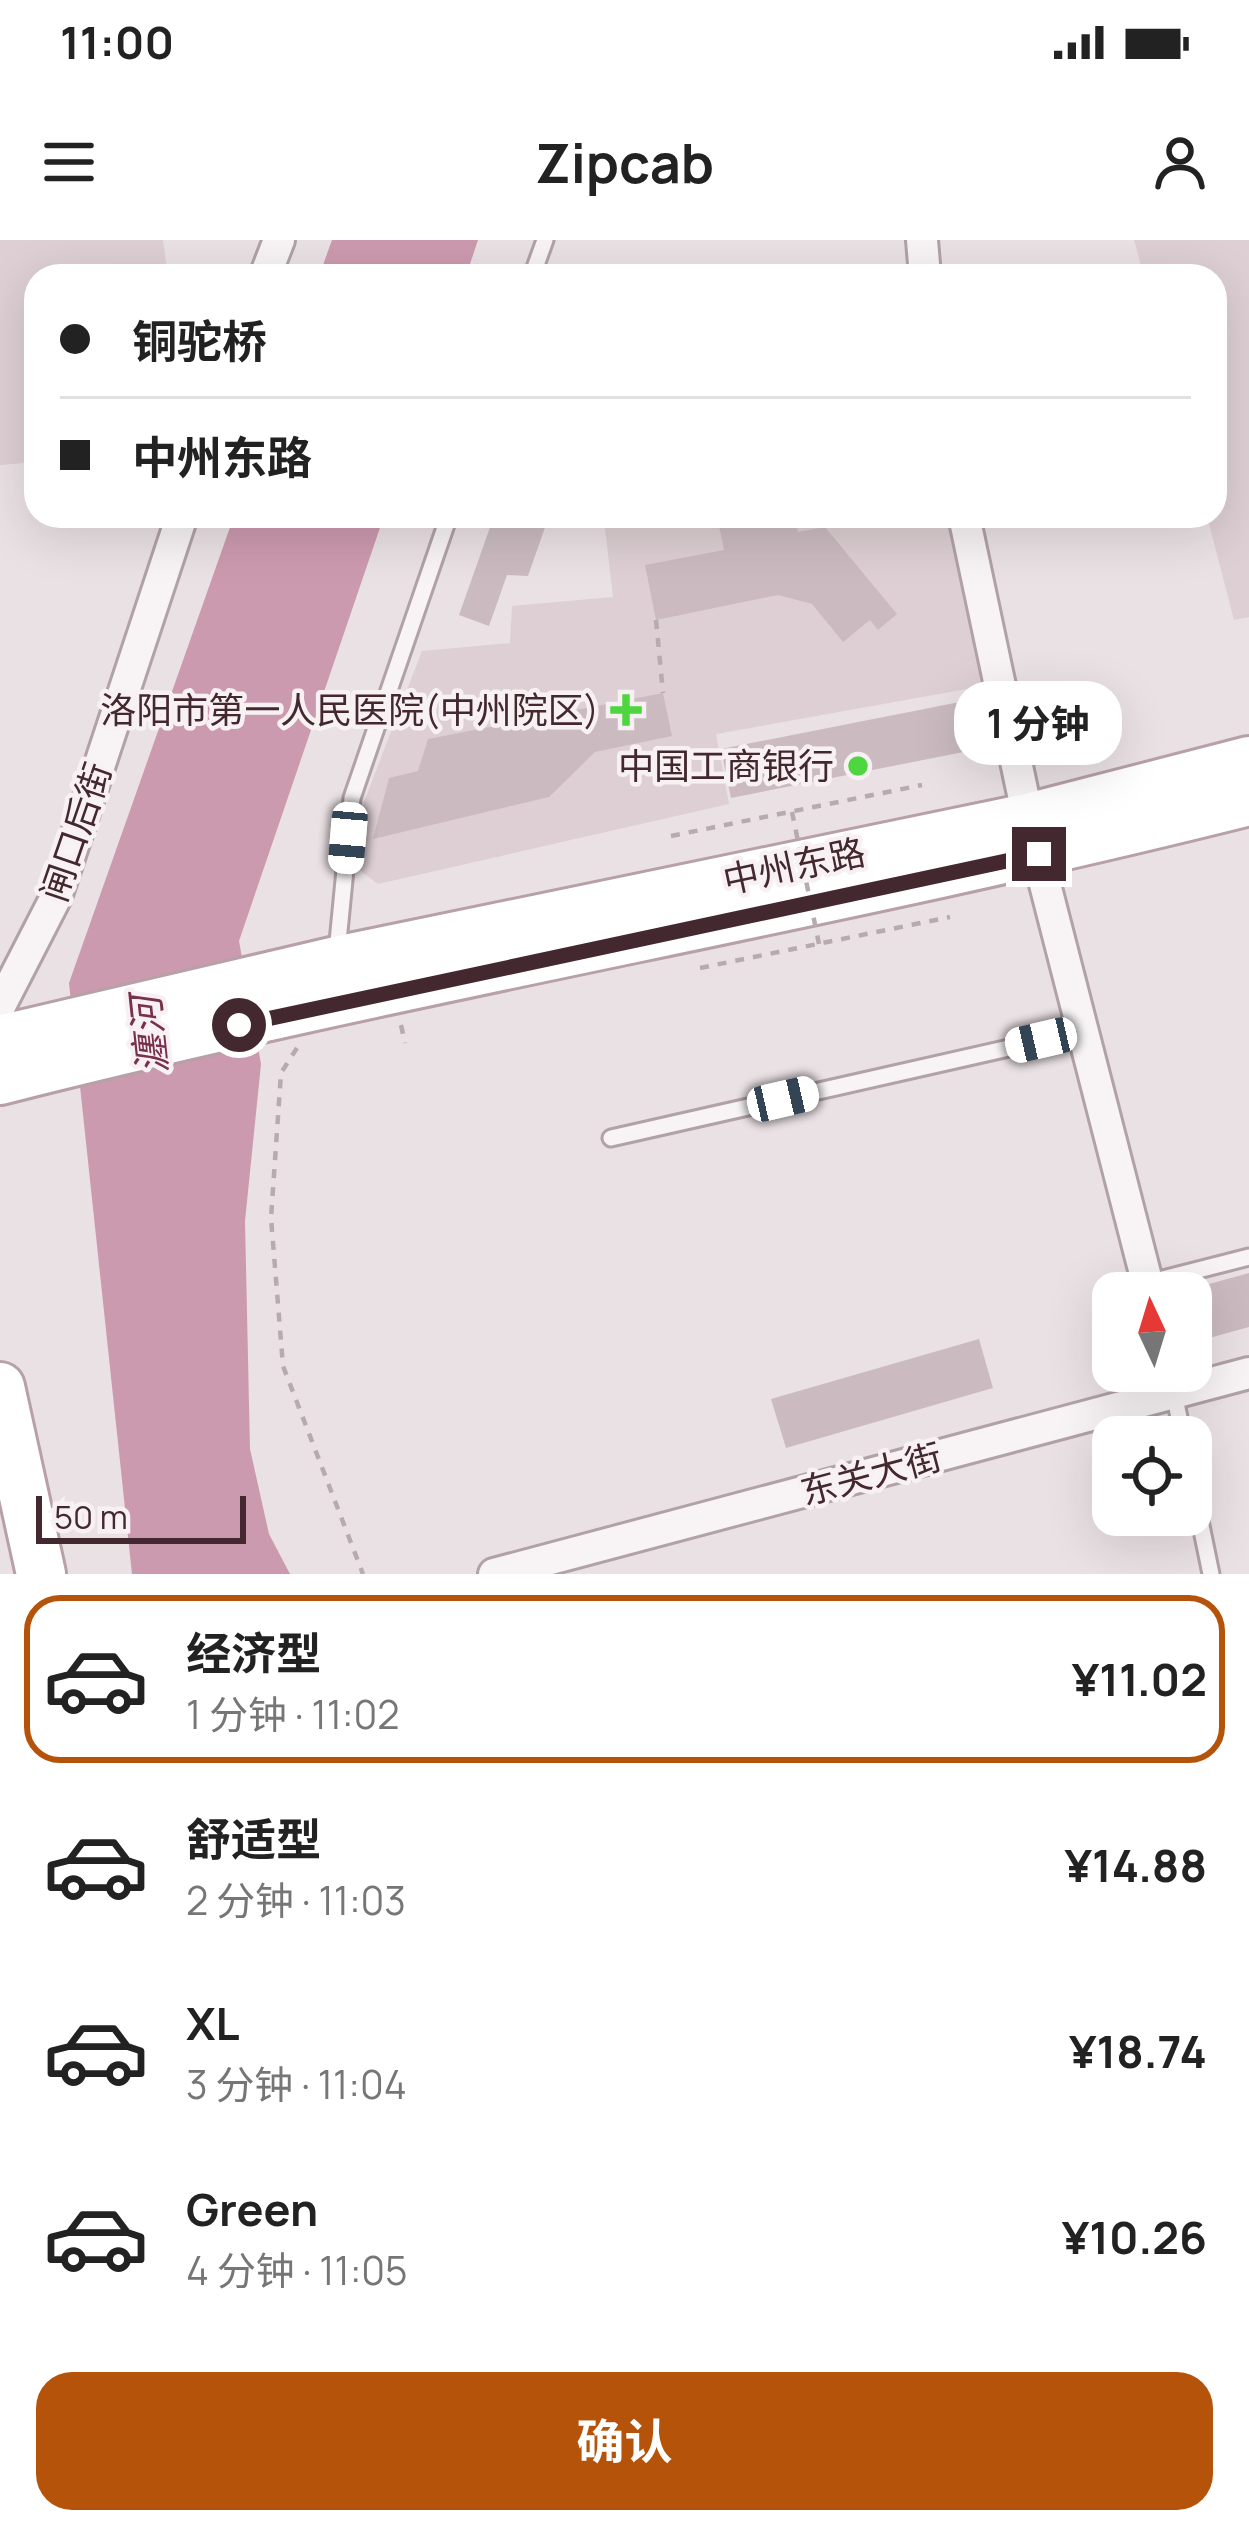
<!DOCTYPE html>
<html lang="zh">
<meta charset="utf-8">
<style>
:root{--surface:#fff;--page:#f2f2f2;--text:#222;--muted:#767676;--line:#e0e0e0;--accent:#b45309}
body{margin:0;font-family:Manrope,"Noto Sans SC",sans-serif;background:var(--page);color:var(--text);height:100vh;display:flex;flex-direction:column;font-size:45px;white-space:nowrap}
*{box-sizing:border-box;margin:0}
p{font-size:39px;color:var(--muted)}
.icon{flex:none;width:66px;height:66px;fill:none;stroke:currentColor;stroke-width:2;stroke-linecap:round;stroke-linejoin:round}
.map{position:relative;height:1334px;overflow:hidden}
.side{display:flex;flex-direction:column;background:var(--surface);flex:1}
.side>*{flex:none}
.top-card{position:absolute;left:24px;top:24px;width:1203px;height:264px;border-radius:36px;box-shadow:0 12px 48px #0002;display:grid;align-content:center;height:264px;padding:0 36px;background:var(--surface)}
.needle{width:78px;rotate:356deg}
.fabs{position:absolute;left:1092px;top:1032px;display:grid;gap:24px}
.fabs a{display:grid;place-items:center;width:120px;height:120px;border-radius:24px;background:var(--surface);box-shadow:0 12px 48px #0002;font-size:60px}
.scale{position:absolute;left:36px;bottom:30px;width:210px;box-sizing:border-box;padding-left:12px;border:6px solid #432830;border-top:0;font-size:33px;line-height:42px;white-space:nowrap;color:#432830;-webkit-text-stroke:9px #f8f1f3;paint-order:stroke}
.end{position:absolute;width:54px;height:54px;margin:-27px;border:15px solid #432830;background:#fff;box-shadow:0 0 0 6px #fff}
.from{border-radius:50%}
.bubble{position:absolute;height:84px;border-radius:36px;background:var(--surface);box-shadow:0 12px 48px #0002;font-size:39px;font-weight:700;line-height:84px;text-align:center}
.car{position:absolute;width:36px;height:72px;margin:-36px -18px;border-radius:15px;box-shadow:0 0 9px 3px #0007;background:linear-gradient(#fff 24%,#345 0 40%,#fff 0 76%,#345 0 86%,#fff 0)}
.top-card b{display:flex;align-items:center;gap:42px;height:114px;font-size:45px}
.top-card b+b{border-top:3px solid var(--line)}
.top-card i{width:30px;height:30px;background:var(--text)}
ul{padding:21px 0 0;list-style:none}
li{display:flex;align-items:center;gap:36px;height:168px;margin:0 24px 18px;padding:0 12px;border:6px solid transparent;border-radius:36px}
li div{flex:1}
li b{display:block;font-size:45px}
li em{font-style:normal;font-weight:700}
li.active{border-color:var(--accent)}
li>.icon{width:108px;height:108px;stroke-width:1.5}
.button{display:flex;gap:24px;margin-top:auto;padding:24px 36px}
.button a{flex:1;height:138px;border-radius:36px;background:var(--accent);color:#fff;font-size:48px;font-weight:700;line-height:138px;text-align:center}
.status{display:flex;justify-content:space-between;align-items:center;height:84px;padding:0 60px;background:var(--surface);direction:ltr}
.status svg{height:33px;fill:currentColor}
header{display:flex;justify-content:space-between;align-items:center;height:156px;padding:0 36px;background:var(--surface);font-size:54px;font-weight:700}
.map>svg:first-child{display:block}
.built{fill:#ddcfd3}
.water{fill:#cc9aaf}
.building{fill:#cbbbc0}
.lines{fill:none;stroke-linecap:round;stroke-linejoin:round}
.lane-casing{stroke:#b1a2a7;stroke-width:21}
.street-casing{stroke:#b1a2a7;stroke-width:36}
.primary-casing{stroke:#b7a0a7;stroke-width:54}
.path{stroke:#b7abae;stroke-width:4.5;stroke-dasharray:9 9;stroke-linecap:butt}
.lane{stroke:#f8f4f5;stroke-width:15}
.street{stroke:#f8f4f5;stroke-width:30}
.primary{stroke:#fff;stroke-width:48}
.path-bridge{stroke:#b7abae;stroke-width:4.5;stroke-dasharray:9 9;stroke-linecap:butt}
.route{stroke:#432830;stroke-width:15}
.poi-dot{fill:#4ed540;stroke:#f8f1f3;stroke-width:4.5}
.labels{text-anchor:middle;stroke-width:9;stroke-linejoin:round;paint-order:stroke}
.poi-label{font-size:36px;fill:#432830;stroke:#f8f1f3;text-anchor:end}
.street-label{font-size:36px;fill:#432830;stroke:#f8f1f3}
.water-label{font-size:39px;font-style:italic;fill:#79304c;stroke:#f8f1f3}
</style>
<div class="status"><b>11:00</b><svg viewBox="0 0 49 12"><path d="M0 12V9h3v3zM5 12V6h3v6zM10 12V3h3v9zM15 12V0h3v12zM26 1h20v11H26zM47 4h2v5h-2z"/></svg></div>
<header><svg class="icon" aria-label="menu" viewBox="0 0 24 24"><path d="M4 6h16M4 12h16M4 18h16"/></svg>Zipcab<svg class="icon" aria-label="person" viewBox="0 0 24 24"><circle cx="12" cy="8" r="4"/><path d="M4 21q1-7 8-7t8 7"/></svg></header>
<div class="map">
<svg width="1249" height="1334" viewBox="0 0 1249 1334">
<rect width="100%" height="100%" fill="#eae1e4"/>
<path class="built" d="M0 0H163L168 36H36V222L0 225Z
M1134 0H1249V377L1234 380 1207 276H1215V36H1144Z
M634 276H950L989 445 716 494 729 564 378 644 358 629 359 575 422 411 510 403 512 366 613 357 604 280Z"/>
<path class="water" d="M332 0H478L466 36H319Z
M234 276H384L239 701 261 824 245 981 250 1209 269 1294 290 1334H132L69 743Z"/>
<path class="building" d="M494 276H549L528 336 507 335 489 386 459 375Z
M717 276H795L798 292 825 287 897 374 878 390 870 380 843 402 812 364 778 355 656 380 645 325 724 310Z
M663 453 672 496 595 512 549 557 373 599 389 538 418 531 428 499Z
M985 457 994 506 731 558 721 509Z
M1249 1033V1087L1191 1103V1049Z
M979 1099 993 1148 786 1208 771 1159Z"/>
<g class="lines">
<g class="lane-casing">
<path id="lane" d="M532 36 545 0
M337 712 352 558 449 276
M611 898 1084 791
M1147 1043 1249 1017
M1174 1153 1183 1197
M1191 1237 1211 1334"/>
</g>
<g class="street-casing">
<path id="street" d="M922 0 925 36
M265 36 279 0
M964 276 1028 578 1150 1053
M0 766 56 657 182 276
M494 1334 1249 1133"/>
</g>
<g class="primary-casing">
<path id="primary" d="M0 800 336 721 1028 578 1249 521
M0 840C413 735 835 665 1249 561
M0 1147 41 1334"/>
</g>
<path class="path" d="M656 380 663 453
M671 596 922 545
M700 728 950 677
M401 785 405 803
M297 808 281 833 271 978 283 1126 363 1334"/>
<use href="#lane" class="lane"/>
<use href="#street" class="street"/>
<use href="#primary" class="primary"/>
<path class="path-bridge" d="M792 572 819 704"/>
</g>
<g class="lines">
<path class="route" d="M239 785 1039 614"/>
</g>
<g class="poi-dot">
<path d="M620 452h12v12h12v12h-12v12h-12v-12h-12v-12h12z"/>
<circle cx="858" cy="526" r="12"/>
</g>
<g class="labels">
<g class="poi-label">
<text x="599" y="483">洛阳市第一人民医院(中州院区)</text>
<text x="834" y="539">中国工商银行</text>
</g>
<g class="street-label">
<text transform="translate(76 592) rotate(-71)" y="13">闸口后街</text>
<text transform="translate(794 626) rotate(-12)" y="13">中州东路</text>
<text transform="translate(871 1234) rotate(-15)" y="13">东关大街</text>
</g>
<g class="water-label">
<text transform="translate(149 795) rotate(-96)" y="14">瀍河</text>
</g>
</g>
</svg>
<div class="fabs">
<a><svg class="needle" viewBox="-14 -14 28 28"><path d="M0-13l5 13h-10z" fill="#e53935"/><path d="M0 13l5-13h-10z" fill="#767676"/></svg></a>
<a><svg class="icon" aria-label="locate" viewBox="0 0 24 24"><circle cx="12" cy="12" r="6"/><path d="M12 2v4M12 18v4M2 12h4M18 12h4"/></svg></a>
</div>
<div class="scale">50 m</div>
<i class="end from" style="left:239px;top:785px"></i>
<i class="end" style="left:1039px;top:614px"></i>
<div class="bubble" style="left:954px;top:441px;width:168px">1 分钟</div>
<i class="car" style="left:348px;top:598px;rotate:185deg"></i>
<i class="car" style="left:1041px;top:800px;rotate:257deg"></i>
<i class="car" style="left:783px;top:859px;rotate:77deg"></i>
<div class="top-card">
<b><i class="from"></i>铜驼桥</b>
<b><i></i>中州东路</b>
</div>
</div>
<section class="side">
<ul>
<li class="active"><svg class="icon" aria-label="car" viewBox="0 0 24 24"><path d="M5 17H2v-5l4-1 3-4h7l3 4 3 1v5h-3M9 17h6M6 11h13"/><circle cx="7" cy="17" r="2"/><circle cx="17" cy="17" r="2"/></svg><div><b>经济型</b><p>1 分钟 · 11:02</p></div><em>¥11.02</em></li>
<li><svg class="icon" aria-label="car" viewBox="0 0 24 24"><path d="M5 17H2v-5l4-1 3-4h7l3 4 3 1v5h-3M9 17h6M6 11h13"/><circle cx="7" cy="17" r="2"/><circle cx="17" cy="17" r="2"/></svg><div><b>舒适型</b><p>2 分钟 · 11:03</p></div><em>¥14.88</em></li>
<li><svg class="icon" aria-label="car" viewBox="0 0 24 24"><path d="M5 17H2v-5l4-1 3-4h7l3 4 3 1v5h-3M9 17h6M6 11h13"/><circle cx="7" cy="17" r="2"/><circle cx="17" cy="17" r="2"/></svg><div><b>XL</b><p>3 分钟 · 11:04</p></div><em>¥18.74</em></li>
<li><svg class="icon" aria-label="car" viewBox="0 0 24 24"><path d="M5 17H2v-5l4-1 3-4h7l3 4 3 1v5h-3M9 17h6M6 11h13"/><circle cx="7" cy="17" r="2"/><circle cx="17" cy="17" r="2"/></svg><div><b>Green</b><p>4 分钟 · 11:05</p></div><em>¥10.26</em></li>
</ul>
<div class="button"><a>确认</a></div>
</section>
